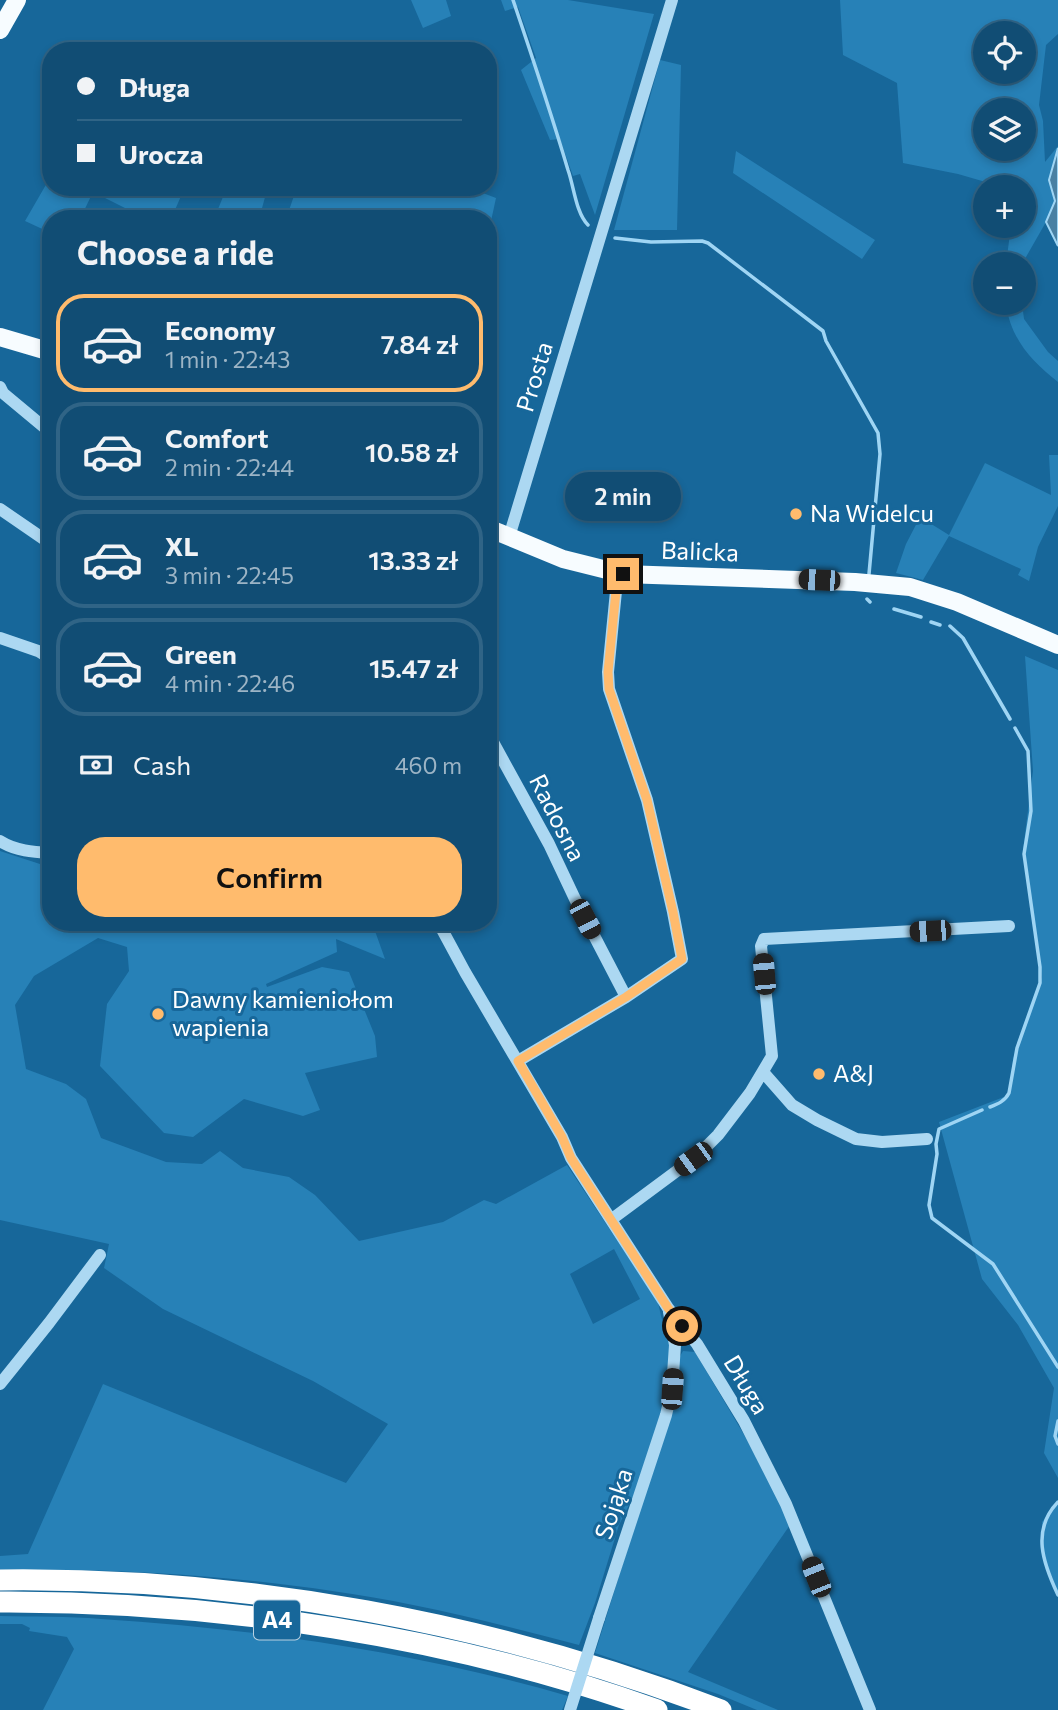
<!DOCTYPE html>
<meta charset="utf-8">
<style>
:root{--surface:#114d74;--page:#1e577c;--text:#f1f3f6;--muted:#9cb4c5;--line:#306486;--accent:#ffbb6d}
body{margin:0;font-family:Commissioner,sans-serif;background:var(--page);color:var(--text);height:100vh;display:flex;flex-direction:column;font-size:26px;white-space:nowrap}
*{box-sizing:border-box;margin:0}
p{font-size:23px;color:var(--muted)}
.icon{flex:none;width:38px;height:38px;fill:none;stroke:currentColor;stroke-width:2;stroke-linecap:round;stroke-linejoin:round}
.map{position:relative;flex:1;overflow:hidden}
.side{position:absolute;left:42px;top:210px;width:455px;height:721px;display:flex;flex-direction:column;background:var(--surface);border-radius:28px;box-shadow:0 4px 10px #0003,0 0 0 2px var(--line)}
.side>*{flex:none}
.banner{position:absolute;left:42px;top:42px;width:455px;height:154px;border-radius:28px;box-shadow:0 4px 10px #0003,0 0 0 2px var(--line);display:grid;align-content:center;height:154px;padding:0 35px;background:var(--surface)}
.controls{position:absolute;left:973px;top:21px;display:grid;gap:14px}
.controls a{display:grid;place-items:center;width:63px;height:63px;border-radius:50%;background:var(--surface);box-shadow:0 4px 10px #0003,0 0 0 2px var(--line);font-size:35px}
.end{position:absolute;width:32px;height:32px;margin:-16px;border:9px solid #ffbb6d;background:#111;box-shadow:0 0 0 4px #111}
.from{border-radius:50%}
.bubble{position:absolute;height:49px;border-radius:24px;background:var(--surface);box-shadow:0 4px 10px #0003,0 0 0 2px var(--line);font-size:23px;font-weight:600;line-height:49px;text-align:center}
.car{position:absolute;width:21px;height:42px;margin:-21px -10px;border-radius:9px;box-shadow:0 0 5px 2px #0007;background:linear-gradient(#222 24%,#8ab4d8 0 40%,#222 0 76%,#8ab4d8 0 86%,#222 0)}
.banner b{display:flex;align-items:center;gap:24px;height:66px;font-size:26px}
.banner b+b{border-top:2px solid var(--line)}
.banner i{width:18px;height:18px;background:var(--text)}
ul{padding:0;list-style:none}
li{display:flex;align-items:center;gap:21px;height:98px;margin:0 14px 10px;padding:0 21px;border:4px solid var(--line);border-radius:28px}
li div{flex:1}
li b{display:block;font-size:26px}
li em{font-style:normal;font-weight:600}
li.on{border-color:var(--accent)}
li>.icon{width:63px;height:63px;stroke-width:1.5}
h2{padding:0 35px;font-size:32px;line-height:84px}
.pay{display:flex;align-items:center;gap:18px;height:77px;padding:0 35px;font-size:26px}
.pay p{margin-inline-start:auto}
.primary-button{display:flex;gap:14px;margin-top:auto;padding:14px 35px}
.primary-button a{flex:1;height:80px;border-radius:28px;background:var(--accent);color:#111;font-size:28px;font-weight:600;line-height:80px;text-align:center}
.map>svg:first-child{display:block}
.green{fill:#2781b7;fill-rule:evenodd}
.water{fill:#4980a3;stroke:#9fd5f4;stroke-width:2}
.lines{fill:none;stroke-linecap:round;stroke-linejoin:round}
.stream{stroke:#9fd5f4;stroke-width:3.5}
.minor{stroke:#acd8f2;stroke-width:12}
.major{stroke:#f7fcff;stroke-width:18}
.highway{stroke:#fff;stroke-width:21}
.minor-bridge{stroke:#acd8f2;stroke-width:12}
.route{stroke:#ffbb6d;stroke-width:9}
.poi-dot{fill:#ffbb6d;stroke:#17679a;stroke-width:2.5}
.labels{text-anchor:middle;stroke-width:6;stroke-linejoin:round;paint-order:stroke}
.shield{fill:#17679a;stroke:#b9d1e1;stroke-width:2}
.shield-label{font-size:23px;font-weight:bold;fill:#fff}
.street-label{font-size:24px;fill:#fff;stroke:#17679a}
.poi-label{font-size:24px;fill:#fff;stroke:#17679a;text-anchor:start}
</style>
<div class="map">
<svg width="1058" height="1710" viewBox="0 0 1058 1710">
<rect width="100%" height="100%" fill="#17679a"/>
<path class="green" d="M411 0H446L451 16 423 28Z
M501 0H568L654 14 595 215 580 174 573 176 560 139 550 140 521 70 536 58 518 7 505 11Z
M840 0H1058V34L1046 45 1039 105 1043 121 1045 162 1058 146 1049 180 1056 201 1046 222 1022 264H1006L1011 226H1024V187H997L989 183 958 174 903 163 897 83 843 55ZM985 33H1024V72H985ZM985 110H1024V149H985Z
M660 60 681 65 677 230H614Z
M736 151 875 240 862 259 733 173Z
M51 176V187H185L171 219H133L135 213 93 192 80 219H51V233L25 221Z
M227 187H261L267 190 259 219H214Z
M297 187H467L496 198 488 235V219H286Z
M1006 303H1022L1024 319 1048 352 1058 361V382C1031 361 1010 338 1006 303Z
M1049 455H1058V506L1038 547 1029 581 1018 575 1021 569 949 536 923 580 896 573 906 544 920 517 949 535 985 463 1051 495Z
M1025 656 1058 670V1478L1044 1453 1054 1388 1018 1325 982 1279 939 1122 1009 1095 1013 1059 1042 977 1023 850 1033 771Z
M0 851 43 865 51 864V922H356L375 931 385 959 336 939 337 952 266 984 267 987 322 967 349 972 375 1036 377 1057 305 1073 320 1110 303 1116 244 1099 193 1137 164 1133 100 1066 107 1004 129 971 127 947 98 938 34 976 15 1005 26 1069 66 1084 86 1099 101 1138 166 1162 202 1164 220 1151 243 1168 289 1177 315 1195 359 1241 443 1222 484 1200 496 1204 567 1165 658 1302 661 1316 670 1346 669 1369 663 1409 634 1495 619 1525 595 1603 579 1645C524 1631 469 1616 413 1605 328 1588 241 1578 154 1573 103 1570 52 1569 0 1571V1556L28 1554 103 1384 346 1483 388 1424 313 1381 163 1309 104 1268 109 1244 0 1220ZM614 1249 640 1299 593 1324 570 1274Z
M683 1351 695 1352 759 1460 790 1525 688 1672 778 1710H757L718 1694 595 1653 674 1400 679 1358Z
M1058 1503V1592L1042 1552V1522Z
M0 1616C34 1617 68 1616 101 1619 258 1629 416 1652 568 1696L562 1710H43L74 1649 67 1637 29 1631 30 1628 22 1624H0Z"/>
<path class="water" d="M1058 148V246L1046 222 1055 201 1049 180Z"/>
<g class="lines">
<path class="stream" d="M513 0C532 56 551 113 568 170 574 187 576 213 588 225
M615 238 651 242 702 241 708 243 823 331 826 341 878 433 880 454 869 574
M867 599 870 602
M894 609 921 617
M931 622 940 625
M950 626 963 638 1010 719
M990 1107C998 1104 1005 1101 1009 1093L1017 1048 1040 983V967L1024 854 1031 811 1028 751 1015 728
M982 1110 939 1129 936 1144 937 1154 929 1205 932 1218 993 1264 1058 1367
M1058 1421 1055 1436 1058 1444
M1058 1502C1031 1530 1043 1563 1058 1595"/>
<path class="minor" d="M0 387 3 393 51 433
M0 509 51 544
M509 537 672 0
M0 638 38 651 51 659
M488 733 549 844 575 899 626 997
M0 841C16 851 33 852 51 853
M438 922 465 972 562 1137 571 1158 668 1308 697 1344 744 1421 786 1504 870 1710
M518 1061 626 997 682 959 673 912 647 800 609 689 608 672 617 581 623 574
M763 1072 792 1105 817 1120 856 1139 882 1142 927 1139
M612 1219 697 1156 718 1135 750 1093 772 1056 761 946 764 939 1009 926
M0 1384 49 1323 100 1255
M599 1618 666 1415 672 1389 675 1345 669 1312"/>
<path class="major" d="M0 30 17 0
M0 337 51 352
M488 528 563 559 623 574 855 582 910 587 957 602 1058 645"/>
<path class="highway" d="M0 1580C245 1577 492 1622 721 1710
M0 1602C218 1601 452 1636 657 1710"/>
<path class="minor-bridge" d="M570 1710 599 1618"/>
</g>
<g class="lines">
<path class="route" d="M623 574 617 581 608 672 609 689 647 800 673 912 682 959 626 997 518 1061 562 1137 571 1158 668 1308 682 1326"/>
</g>
<g class="poi-dot">
<circle cx="796" cy="514" r="7"/>
<circle cx="158" cy="1014" r="7"/>
<circle cx="819" cy="1074" r="7"/>
</g>
<g class="labels">
<rect class="shield" x="254" y="1600.5" width="46" height="39" rx="5"/>
<g class="shield-label">
<text x="277" y="1628">A4</text>
</g>
<g class="street-label">
<text transform="translate(535 377) rotate(-73)" y="8">Prosta</text>
<text transform="translate(700 552) rotate(2)" y="8">Balicka</text>
<text transform="translate(557 818) rotate(63)" y="8">Radosna</text>
<text transform="translate(746 1385) rotate(59)" y="8">Długa</text>
<text transform="translate(614 1504) rotate(-72)" y="8">Sojąka</text>
</g>
<g class="poi-label">
<text x="810" y="522">Na Widelcu</text>
<text x="172" y="1008">Dawny kamieniołom<tspan x="172" dy="28">wapienia</tspan></text>
<text x="833" y="1082">A&amp;J</text>
</g>
</g>
</svg>
<div class="controls">
<a><svg class="icon" aria-label="locate" viewBox="0 0 24 24"><circle cx="12" cy="12" r="6"/><path d="M12 2v4M12 18v4M2 12h4M18 12h4"/></svg></a>
<a><svg class="icon" aria-label="layers" viewBox="0 0 24 24"><path d="M12 4l9 5-9 5-9-5zM3 14l9 5 9-5"/></svg></a>
<a>+</a>
<a>−</a>
</div>
<i class="end from" style="left:682px;top:1326px"></i>
<i class="end" style="left:623px;top:574px"></i>
<div class="bubble" style="left:565px;top:472px;width:116px">2 min</div>
<i class="car" style="left:819px;top:580px;rotate:272deg"></i>
<i class="car" style="left:585px;top:919px;rotate:152deg"></i>
<i class="car" style="left:930px;top:931px;rotate:267deg"></i>
<i class="car" style="left:764px;top:974px;rotate:355deg"></i>
<i class="car" style="left:693px;top:1159px;rotate:234deg"></i>
<i class="car" style="left:672px;top:1389px;rotate:4deg"></i>
<i class="car" style="left:816px;top:1577px;rotate:338deg"></i>
<div class="banner">
<b><i class="from"></i>Długa</b>
<b><i></i>Urocza</b>
</div>
<section class="side">
<h2>Choose a ride</h2>
<ul>
<li class="on"><svg class="icon" aria-label="car" viewBox="0 0 24 24"><path d="M5 17H2v-5l4-1 3-4h7l3 4 3 1v5h-3M9 17h6M6 11h13"/><circle cx="7" cy="17" r="2"/><circle cx="17" cy="17" r="2"/></svg><div><b>Economy</b><p>1 min · 22:43</p></div><em>7.84 zł</em></li>
<li><svg class="icon" aria-label="car" viewBox="0 0 24 24"><path d="M5 17H2v-5l4-1 3-4h7l3 4 3 1v5h-3M9 17h6M6 11h13"/><circle cx="7" cy="17" r="2"/><circle cx="17" cy="17" r="2"/></svg><div><b>Comfort</b><p>2 min · 22:44</p></div><em>10.58 zł</em></li>
<li><svg class="icon" aria-label="car" viewBox="0 0 24 24"><path d="M5 17H2v-5l4-1 3-4h7l3 4 3 1v5h-3M9 17h6M6 11h13"/><circle cx="7" cy="17" r="2"/><circle cx="17" cy="17" r="2"/></svg><div><b>XL</b><p>3 min · 22:45</p></div><em>13.33 zł</em></li>
<li><svg class="icon" aria-label="car" viewBox="0 0 24 24"><path d="M5 17H2v-5l4-1 3-4h7l3 4 3 1v5h-3M9 17h6M6 11h13"/><circle cx="7" cy="17" r="2"/><circle cx="17" cy="17" r="2"/></svg><div><b>Green</b><p>4 min · 22:46</p></div><em>15.47 zł</em></li>
</ul>
<div class="pay"><svg class="icon" aria-label="cash" viewBox="0 0 24 24"><path d="M3 7h18v10H3z"/><circle cx="12" cy="12" r="2"/></svg>Cash<p>460 m</p></div>
<div class="primary-button"><a>Confirm</a></div>
</section>
</div>
